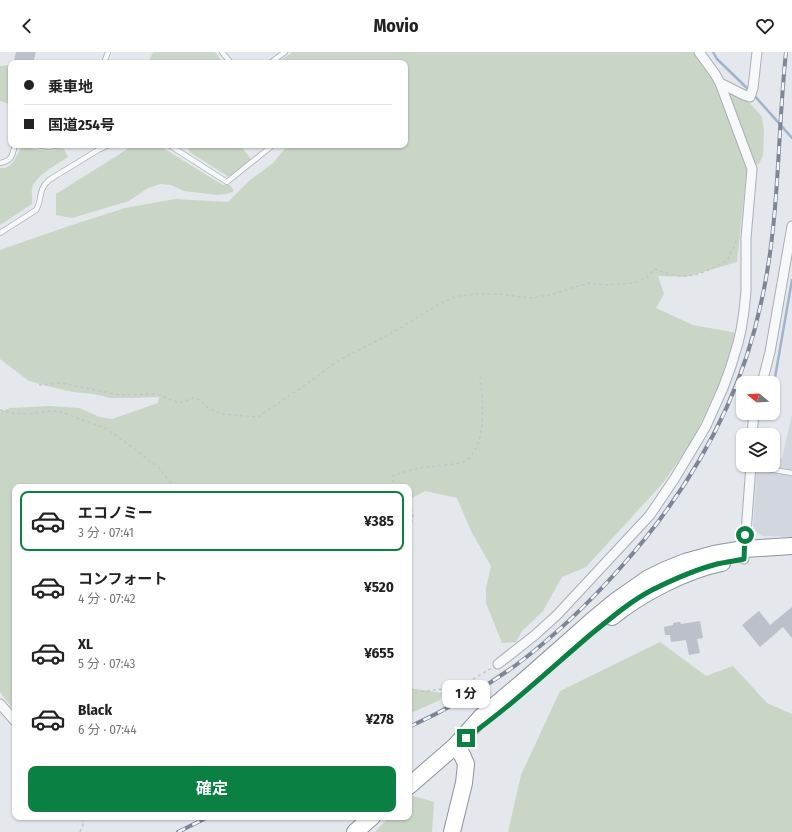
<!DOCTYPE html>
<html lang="ja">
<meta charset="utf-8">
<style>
:root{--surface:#fff;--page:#f2f2f2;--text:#222;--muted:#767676;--line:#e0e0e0;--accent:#0b8043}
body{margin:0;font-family:"Fira Sans Condensed","Noto Sans JP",sans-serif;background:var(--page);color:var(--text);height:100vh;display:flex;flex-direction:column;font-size:15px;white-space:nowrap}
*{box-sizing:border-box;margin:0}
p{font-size:13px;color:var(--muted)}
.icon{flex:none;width:22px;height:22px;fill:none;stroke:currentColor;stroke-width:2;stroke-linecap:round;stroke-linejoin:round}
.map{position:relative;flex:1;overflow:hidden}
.panel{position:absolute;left:12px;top:432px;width:400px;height:336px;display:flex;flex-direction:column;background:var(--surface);border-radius:8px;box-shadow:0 1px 3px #0004}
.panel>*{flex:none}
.top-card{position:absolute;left:8px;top:8px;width:400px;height:88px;border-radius:8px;box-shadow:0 1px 3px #0004;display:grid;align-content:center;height:88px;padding:0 16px;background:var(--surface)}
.needle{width:26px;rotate:288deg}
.tools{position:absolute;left:736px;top:324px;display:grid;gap:8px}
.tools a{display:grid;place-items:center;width:44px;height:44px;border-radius:8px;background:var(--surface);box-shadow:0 1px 3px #0004;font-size:20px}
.end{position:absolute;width:18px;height:18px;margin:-9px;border:5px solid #0b8043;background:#fff;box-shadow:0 0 0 2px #fff}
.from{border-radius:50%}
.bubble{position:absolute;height:28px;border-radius:8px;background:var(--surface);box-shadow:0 1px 3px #0004;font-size:13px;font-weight:700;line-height:28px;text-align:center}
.top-card b{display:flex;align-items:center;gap:14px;height:38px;font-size:15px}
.top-card b+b{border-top:1px solid var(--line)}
.top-card i{width:10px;height:10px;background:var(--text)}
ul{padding:7px 0 0;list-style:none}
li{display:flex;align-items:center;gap:12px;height:60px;margin:0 8px 6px;padding:0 8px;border:2px solid transparent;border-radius:8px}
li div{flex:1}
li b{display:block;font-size:15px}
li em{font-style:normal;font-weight:700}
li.active{border-color:var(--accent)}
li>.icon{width:36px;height:36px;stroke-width:1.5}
.button{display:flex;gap:8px;margin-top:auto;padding:8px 16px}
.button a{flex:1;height:46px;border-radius:8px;background:var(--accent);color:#fff;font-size:16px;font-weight:700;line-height:46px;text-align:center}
header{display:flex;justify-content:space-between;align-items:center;height:52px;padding:0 16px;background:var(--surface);font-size:18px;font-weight:700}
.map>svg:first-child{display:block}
.built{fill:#d2d6de}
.green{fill:#c9d6c5}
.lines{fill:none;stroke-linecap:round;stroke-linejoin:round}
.stream{stroke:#9fb4cc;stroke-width:2.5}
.building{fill:#bbc0ca}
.lane-casing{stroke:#a9aeb7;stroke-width:6}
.street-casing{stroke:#a9aeb7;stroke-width:11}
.highway-casing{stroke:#8b94a3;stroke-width:18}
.path{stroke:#c2c5cb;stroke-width:1.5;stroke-dasharray:3 3;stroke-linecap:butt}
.lane{stroke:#f7f8fa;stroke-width:4.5}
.street{stroke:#f7f8fa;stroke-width:9}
.highway{stroke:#fff;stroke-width:16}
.rail-casing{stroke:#7d8696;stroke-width:4}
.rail{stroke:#f4f6f9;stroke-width:2.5;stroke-dasharray:8;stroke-linecap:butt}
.route{stroke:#0b8043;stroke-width:5}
</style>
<header><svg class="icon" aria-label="back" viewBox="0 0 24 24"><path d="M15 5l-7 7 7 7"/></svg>Movio<svg class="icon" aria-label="heart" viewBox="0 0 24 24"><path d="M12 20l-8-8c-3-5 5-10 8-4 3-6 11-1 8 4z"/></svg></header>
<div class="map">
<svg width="792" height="780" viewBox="0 0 792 780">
<rect width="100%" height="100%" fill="#e4e7ec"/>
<path class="built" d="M792 362V485L762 484 753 477 757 413H773V409H777L782 406Z"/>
<path class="green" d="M153 0H215L223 11H148Z
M293 0H694L720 38 748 49 762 65 764 79 763 103 759 112 747 115 737 210 686 225 658 224 664 242 656 256 693 273 737 281 719 332 693 388 663 431 586 515 562 525 543 559 522 579 516 590 502 591 486 551V536L491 514 471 479 457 446 425 439 412 446 409 476V435H15V660L0 640V360L10 356 49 354 79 356 100 365 112 367 158 351 159 345 131 346H111L94 342 73 340 55 336 29 329 0 307V198L69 174 125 156 175 147 228 150 249 129 273 111 288 93H405V11H279V9Z
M11 13V54L7 51 0 49V14Z
M134 93H158L223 133H230L234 139 227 142 218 143 184 139 171 133 160 132 148 136 129 149 72 166 56 163V142Z
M186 93H240L251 107 229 125 191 101Z
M23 95C33 96 52 102 60 96L64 97 68 105C58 112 36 123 32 136 31 141 33 146 32 152L0 173V116C16 117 14 102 23 95Z
M660 590 706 624 733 614 767 651 792 662V780H508L521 723 560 639Z
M409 636 442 641 440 648 409 662Z
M410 743 434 750 432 780H375L389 765H409Z"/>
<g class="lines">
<path class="stream" d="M713 0 717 7 749 38
M753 42 792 86
M773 337 792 228"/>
</g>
<path class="building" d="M16 0H36L33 11 21 8 20 10 14 9Z
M792 555V586L783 575 760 595 742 573 759 559 770 573Z
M700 569 703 586 697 587 700 601 689 603 686 588 671 590 670 583H665L664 575 673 573V571L680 570 681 572Z"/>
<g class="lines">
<g class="lane-casing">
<path id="lane" d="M222 0 231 11
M104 11 108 0
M270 11 285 0
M37 93 49 95 59 93
M169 93 227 130 273 93
M0 111C12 109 12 104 15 93
M0 181 36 158C43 147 37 139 49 128L98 98 109 93
M751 414 792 421"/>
</g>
<g class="street-casing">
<path id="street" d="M720 31 744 43 750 45 753 36 757 0
M762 331 770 300 792 174
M752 383 754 361
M744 507 751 413
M498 612 535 583 557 563 650 463 675 426 696 391 706 374 723 336 731 314 738 291 741 278 744 259 746 239V186L752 117 720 31 715 22 699 0
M0 652 15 669"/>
</g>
<g class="highway-casing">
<path id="highway" d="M612 565C640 542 686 518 722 511
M409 734 455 694 481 665 526 627 594 567 617 548 647 527 665 518 685 510 714 502 744 497 792 494
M355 780 372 765
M452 780 464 731 466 712 462 703 455 694"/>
</g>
<path class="path" d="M39 333 61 331 120 343 157 342 179 351 194 346 200 348 208 356 222 362 258 365 301 336 338 309 395 279 441 251 457 244 477 242H499L529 246 551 243 571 236 590 231 605 233 633 231 646 226 655 217C668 223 684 226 698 222 708 219 718 213 727 209L738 185
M0 358 12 361 29 362 49 359H58L107 377 141 402 159 416 174 435
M397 435 392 428 393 423C402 421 411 418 420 416 430 414 458 413 465 409 489 394 482 345 480 321
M409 451 413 462 409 485
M409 641 443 637 463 633 492 616
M80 780 83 773 82 765"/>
<use href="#lane" class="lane"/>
<use href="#street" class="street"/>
<use href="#highway" class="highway"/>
<g class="rail-casing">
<path id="rail" d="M409 675C446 658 483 637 516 613 555 584 590 550 622 514 689 438 740 351 761 251 780 168 777 84 786 0
M178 780 208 765"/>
</g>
<use href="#rail" class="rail"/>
</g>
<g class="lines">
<path class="route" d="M466 686C510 655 549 618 590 583 610 567 629 550 652 538 672 528 694 518 717 512 726 510 735 509 744 507L745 483"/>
</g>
</svg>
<div class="tools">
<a><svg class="needle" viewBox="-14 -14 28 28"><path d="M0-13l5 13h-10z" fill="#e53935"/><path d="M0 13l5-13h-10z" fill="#767676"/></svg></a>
<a><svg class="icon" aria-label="layers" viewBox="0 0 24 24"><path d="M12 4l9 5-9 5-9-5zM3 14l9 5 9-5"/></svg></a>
</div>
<i class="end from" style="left:745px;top:483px"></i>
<i class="end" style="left:466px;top:686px"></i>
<div class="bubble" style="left:442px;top:628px;width:48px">1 分</div>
<div class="top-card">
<b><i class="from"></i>乗車地</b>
<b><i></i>国道254号</b>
</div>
<section class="panel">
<ul>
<li class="active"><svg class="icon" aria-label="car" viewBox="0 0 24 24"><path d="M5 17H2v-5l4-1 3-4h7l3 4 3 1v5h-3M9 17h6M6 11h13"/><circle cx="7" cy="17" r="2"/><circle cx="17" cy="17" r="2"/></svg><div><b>エコノミー</b><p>3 分 · 07:41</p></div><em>¥385</em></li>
<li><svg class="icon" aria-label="car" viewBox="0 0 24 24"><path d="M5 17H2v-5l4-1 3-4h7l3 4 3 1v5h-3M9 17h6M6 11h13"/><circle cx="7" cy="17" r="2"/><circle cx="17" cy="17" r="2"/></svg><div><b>コンフォート</b><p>4 分 · 07:42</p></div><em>¥520</em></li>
<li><svg class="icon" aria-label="car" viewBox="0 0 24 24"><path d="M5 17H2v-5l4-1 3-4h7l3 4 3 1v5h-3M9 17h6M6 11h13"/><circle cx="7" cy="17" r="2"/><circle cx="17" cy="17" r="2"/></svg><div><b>XL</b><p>5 分 · 07:43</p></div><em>¥655</em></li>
<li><svg class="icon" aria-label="car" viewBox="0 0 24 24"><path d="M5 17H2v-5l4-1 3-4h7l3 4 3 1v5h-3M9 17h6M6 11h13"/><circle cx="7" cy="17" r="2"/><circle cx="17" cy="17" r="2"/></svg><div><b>Black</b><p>6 分 · 07:44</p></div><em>¥278</em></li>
</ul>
<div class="button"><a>確定</a></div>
</section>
</div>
